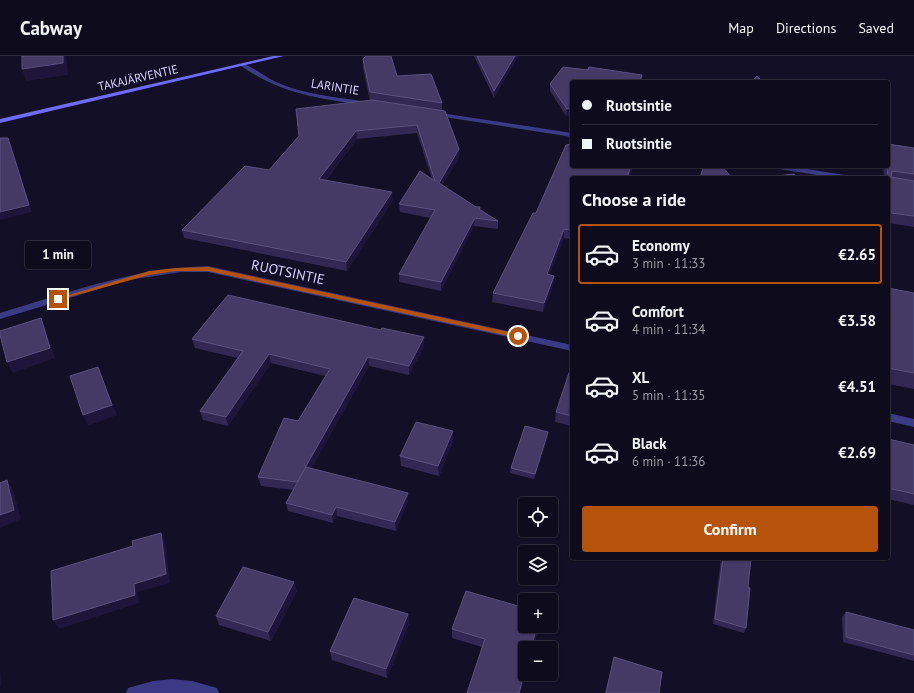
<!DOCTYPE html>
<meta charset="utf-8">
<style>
:root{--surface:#0e0b1c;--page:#171425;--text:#f1f3f6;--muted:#9b9ba3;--line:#2e2b3b;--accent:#b45309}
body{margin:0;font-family:"PT Sans",sans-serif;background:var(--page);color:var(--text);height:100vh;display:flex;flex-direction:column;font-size:15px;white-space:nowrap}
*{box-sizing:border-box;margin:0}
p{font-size:13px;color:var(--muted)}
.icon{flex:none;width:22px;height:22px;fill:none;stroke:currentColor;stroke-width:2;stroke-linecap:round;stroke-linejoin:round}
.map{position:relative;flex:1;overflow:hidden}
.drawer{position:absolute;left:570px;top:120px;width:320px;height:384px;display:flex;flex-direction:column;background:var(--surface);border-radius:4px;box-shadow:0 1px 3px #0004,0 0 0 1px var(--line)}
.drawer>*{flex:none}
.hud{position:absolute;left:570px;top:24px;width:320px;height:88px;border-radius:4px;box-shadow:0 1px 3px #0004,0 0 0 1px var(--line);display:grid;align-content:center;height:88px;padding:0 12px;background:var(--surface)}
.fabs{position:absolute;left:518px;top:441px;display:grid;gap:8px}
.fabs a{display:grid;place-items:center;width:40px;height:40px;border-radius:4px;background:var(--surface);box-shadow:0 1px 3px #0004,0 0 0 1px var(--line);font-size:20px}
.end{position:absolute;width:18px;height:18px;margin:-9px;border:5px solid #b45309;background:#fff;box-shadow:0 0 0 2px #fff}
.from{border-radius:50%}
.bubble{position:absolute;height:28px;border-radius:4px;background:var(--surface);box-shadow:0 1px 3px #0004,0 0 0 1px var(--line);font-size:13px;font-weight:700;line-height:28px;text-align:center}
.hud b{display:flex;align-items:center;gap:14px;height:38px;font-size:15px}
.hud b+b{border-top:1px solid var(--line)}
.hud i{width:10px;height:10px;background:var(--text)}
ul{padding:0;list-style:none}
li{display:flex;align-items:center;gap:12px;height:60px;margin:0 8px 6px;padding:0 4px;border:2px solid transparent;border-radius:4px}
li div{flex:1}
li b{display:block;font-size:15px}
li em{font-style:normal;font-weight:700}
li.on{border-color:var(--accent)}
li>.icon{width:36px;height:36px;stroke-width:1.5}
h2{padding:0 12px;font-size:18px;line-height:48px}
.action{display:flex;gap:8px;margin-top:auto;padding:8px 12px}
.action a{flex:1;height:46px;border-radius:4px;background:var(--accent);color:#fff;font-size:16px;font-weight:700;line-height:46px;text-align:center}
header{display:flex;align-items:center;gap:24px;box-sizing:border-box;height:56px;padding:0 20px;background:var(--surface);border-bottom:1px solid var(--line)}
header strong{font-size:19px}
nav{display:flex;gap:22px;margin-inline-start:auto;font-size:14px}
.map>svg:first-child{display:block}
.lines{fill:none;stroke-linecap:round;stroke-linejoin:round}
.street{fill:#3d3a85;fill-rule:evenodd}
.secondary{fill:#6f6bff;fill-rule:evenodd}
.wall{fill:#312854}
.shaded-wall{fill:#1d163a}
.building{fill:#433a66;stroke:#5a527e}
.route{fill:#b45309}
.labels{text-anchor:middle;stroke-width:3;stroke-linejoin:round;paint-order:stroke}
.far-street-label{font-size:12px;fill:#d9d4ff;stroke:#130f26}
.street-label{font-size:14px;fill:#d9d4ff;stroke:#130f26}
</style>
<header>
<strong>Cabway</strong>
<nav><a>Map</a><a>Directions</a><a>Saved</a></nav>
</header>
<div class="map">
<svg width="914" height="637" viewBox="0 0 914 637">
<rect width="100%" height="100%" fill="#130f26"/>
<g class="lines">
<path class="street" d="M241 8C248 7 268 23 276 26 305 39 337 41 368 46L371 48 368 50C319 42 283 39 241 10Z
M434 56 572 77V81L432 59V57Z
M769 110H788L851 120 855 122H836L773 112Z
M208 210 572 289V295L208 216H181L129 224 0 263V257C70 236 134 212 208 210Z
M888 357 914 363V371L888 365Z
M172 623 192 625 217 632 219 637H126L128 632 153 625Z"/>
<path class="secondary" d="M273 0H284L0 67V63Z"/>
</g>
<path class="wall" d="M474 0H518L494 42Z
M363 3 397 20 442 47V55L459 93V101L442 130 498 165V173L474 170 441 235 399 226V218L431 162 400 156 399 148 432 123 417 77 357 83 326 124 393 144 347 215 184 182 182 174 370 45 363 12Z
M588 14 642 19 572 26V60H566L550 35V28Z
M914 92V171L888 167V122H884L883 110H888Z
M572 110H633L629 122H572V179L571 183 564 182 549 219 554 220 553 229 543 256 492 246 493 237 536 157Z
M888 232 914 237V333L888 328Z
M192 283 424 290 409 319 369 310 311 412 408 445 396 475 337 460 333 467 288 455 286 447 293 434 261 430 258 421 298 365 325 320 271 307 228 370 203 364 200 355 237 302 195 292Z
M572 314V370L555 366 556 356Z
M453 375V385L439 420 401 410 400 400Z
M548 381 534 423 510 417 511 412Z
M888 383 914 389V449L888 443Z
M721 502H751L748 531 746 572 744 577 713 568Z
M297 535 271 585 219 569 216 560Z
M846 556 914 574V605L843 586 842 561Z
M408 558 409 567 387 622 332 604 330 595Z
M539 570 533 592H525V618L520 637H467L482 591 452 582V573Z
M614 601 659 637H605Z"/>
<path class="shaded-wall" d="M63 0H66L68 19 26 25 22 13Z
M515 0H518L494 42V35Z
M572 52V60H566L567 53Z
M356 75 357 83 320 131 319 123Z
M8 82 11 88 32 156 0 164V156Z
M459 93V101L439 135V127Z
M631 110H633L629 122H627Z
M392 136 393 144 347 215 346 206Z
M475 162 474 170 441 235V226Z
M564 173V182L546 227 547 218Z
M554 220 553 229 543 256 544 247Z
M41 262 45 272 55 302 13 317 7 306Z
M424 281V290L409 319V310Z
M269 298 271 307 228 370 226 361Z
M368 301 369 310 299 435 297 426Z
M98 311 117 359 88 370 83 359Z
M453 375V385L439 420 438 410Z
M548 376V381L534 423 535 418Z
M7 424 13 434 21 463 0 472V459Z
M408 437V445L396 475 395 466Z
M336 451 337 460 333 467 332 459Z
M161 477 165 486 170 527 138 536 139 547 59 573 53 564 134 528Z
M294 526 297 535 271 585 268 576Z
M408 558 409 567 387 622 386 613Z
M537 570H539L533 592H531Z
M0 609 1 630H0Z
M525 615V618L520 637H519Z"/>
<path class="building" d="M22 0H63V7L22 13Z
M366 0H391L397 20 431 18 442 47 370 36 363 3Z
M477 0H515L494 35Z
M563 11 588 14 589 11 642 19 640 26H572V52L567 53 550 28Z
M757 20 763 26H751Z
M372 44 445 55 459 93 439 127 476 151H480L479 153 498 165 475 162 441 226 399 218 435 154 399 148 420 115 435 125 417 69 356 75 319 123 392 136 346 206 182 174 245 110 269 114 299 80 296 53Z
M0 82H8L29 149 0 156Z
M572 88V110H631L627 122H572V174L564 173 547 218 554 220 544 247 493 237 533 157H536L566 89Z
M888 88 914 92V118L892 115 891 121 914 125V160L891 157 887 110H888Z
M722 110 732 122H700L703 112Z
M794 118 798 122H759Z
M888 232 914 237V317L888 312Z
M228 239 381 274 382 272 424 281 409 310 368 301 297 426 258 421 284 362 298 365 330 313 269 298 226 361 200 355 243 295 192 283Z
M41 262 50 292 7 306 0 279V275Z
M98 311 112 349 83 359 70 320Z
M570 314H572V360L556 356Z
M416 366 453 375 438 410 400 400Z
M525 370 548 376 535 418 511 412Z
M888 383 914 389V438L888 432Z
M306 411 408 437 395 466 336 451 332 459 286 447Z
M7 424 14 454 0 459V427Z
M161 477 166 518 134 528 135 539 53 564 51 515 133 490 132 485Z
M723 502H751L748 531 750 532 746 572 715 563Z
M243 511 294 526 268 576 216 560Z
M466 535 525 552V570H537L531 592H525V615L519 637H467L485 583 452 573Z
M354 542 408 558 386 613 330 595Z
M846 556 914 574V599L846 581Z
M614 601 662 616 659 637H606Z"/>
<path class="route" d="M208 211 518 278 521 280 518 282 208 215H176L149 219 58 244 55 243 149 215 176 212Z"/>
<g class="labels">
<g class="far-street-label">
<text transform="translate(138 22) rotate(-13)" y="4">TAKAJÄRVENTIE</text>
<text transform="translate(335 31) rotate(9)" y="4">LARINTIE</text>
</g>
<g class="street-label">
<text transform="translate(288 216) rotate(12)" y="5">RUOTSINTIE</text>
</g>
</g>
</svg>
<div class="fabs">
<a><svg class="icon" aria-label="locate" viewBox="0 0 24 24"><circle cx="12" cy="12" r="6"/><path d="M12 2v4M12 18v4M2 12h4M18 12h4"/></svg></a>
<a><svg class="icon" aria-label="layers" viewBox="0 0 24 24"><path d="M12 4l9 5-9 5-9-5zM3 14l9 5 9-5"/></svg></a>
<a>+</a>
<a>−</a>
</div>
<i class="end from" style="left:518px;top:280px"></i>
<i class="end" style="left:58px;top:243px"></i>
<div class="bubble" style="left:25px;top:185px;width:66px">1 min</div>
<div class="hud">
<b><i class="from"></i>Ruotsintie</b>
<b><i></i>Ruotsintie</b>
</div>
<section class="drawer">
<h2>Choose a ride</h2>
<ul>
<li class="on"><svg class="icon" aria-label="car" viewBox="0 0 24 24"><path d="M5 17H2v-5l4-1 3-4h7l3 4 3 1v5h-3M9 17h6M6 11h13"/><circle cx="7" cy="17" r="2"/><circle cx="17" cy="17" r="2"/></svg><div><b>Economy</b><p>3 min · 11:33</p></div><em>€2.65</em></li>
<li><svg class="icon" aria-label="car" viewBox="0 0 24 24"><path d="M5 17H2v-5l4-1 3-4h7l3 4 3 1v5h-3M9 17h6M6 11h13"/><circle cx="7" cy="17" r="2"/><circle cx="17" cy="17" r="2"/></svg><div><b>Comfort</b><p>4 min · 11:34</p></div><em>€3.58</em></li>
<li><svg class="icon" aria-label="car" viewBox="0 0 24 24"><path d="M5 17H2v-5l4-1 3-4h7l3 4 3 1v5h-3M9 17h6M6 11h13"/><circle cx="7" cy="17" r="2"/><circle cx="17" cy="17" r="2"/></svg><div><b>XL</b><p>5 min · 11:35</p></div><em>€4.51</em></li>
<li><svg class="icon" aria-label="car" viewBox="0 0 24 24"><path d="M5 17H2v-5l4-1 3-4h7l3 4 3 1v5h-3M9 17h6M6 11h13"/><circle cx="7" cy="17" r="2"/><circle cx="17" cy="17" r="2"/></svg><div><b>Black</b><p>6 min · 11:36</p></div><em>€2.69</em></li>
</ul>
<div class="action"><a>Confirm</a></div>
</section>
</div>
